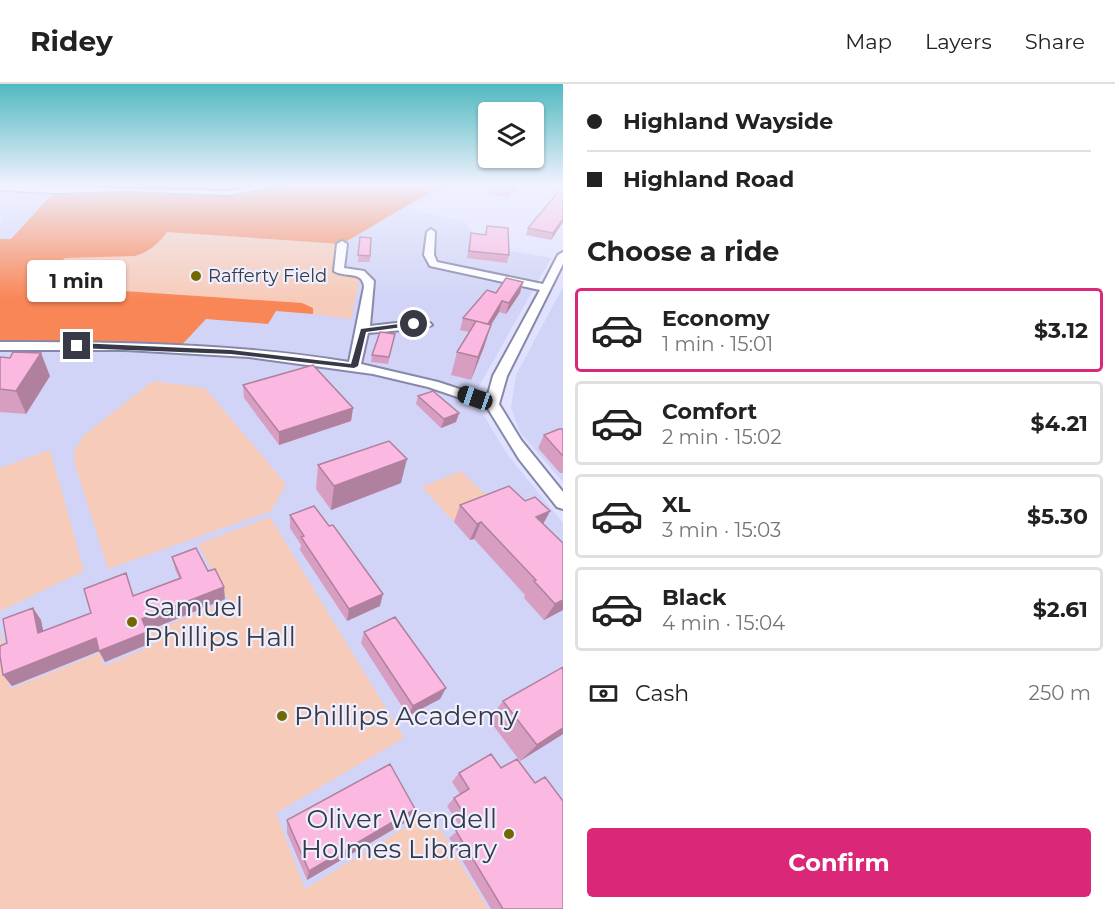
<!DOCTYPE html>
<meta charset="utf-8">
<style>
:root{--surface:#fff;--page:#f6f6f6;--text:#222;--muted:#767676;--line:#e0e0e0;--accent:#db2777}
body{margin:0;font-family:Montserrat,sans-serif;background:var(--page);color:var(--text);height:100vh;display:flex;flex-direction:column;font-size:22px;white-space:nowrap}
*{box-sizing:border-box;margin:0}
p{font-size:20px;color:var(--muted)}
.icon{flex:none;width:33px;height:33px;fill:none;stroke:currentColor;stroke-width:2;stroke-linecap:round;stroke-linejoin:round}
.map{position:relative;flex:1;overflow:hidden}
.drawer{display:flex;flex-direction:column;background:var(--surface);width:552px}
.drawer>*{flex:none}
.guide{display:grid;align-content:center;height:132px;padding:0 24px;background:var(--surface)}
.controls{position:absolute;left:478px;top:18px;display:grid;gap:12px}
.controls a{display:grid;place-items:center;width:66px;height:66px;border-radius:6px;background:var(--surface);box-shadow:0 2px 4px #0004;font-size:30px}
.end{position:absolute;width:27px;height:27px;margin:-14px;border:8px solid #383947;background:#fff;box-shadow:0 0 0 3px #fff}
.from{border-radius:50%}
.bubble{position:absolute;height:42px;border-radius:6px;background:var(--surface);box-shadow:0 2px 4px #0004;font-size:20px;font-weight:700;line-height:42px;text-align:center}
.car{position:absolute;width:18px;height:36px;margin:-18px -9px;border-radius:8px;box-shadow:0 0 4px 2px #0007;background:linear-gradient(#222 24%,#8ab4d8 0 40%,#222 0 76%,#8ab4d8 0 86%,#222 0)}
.guide b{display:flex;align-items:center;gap:21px;height:57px;font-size:22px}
.guide b+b{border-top:2px solid var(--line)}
.guide i{width:15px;height:15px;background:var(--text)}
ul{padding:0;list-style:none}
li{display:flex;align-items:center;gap:18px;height:84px;margin:0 12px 9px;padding:0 12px;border:3px solid var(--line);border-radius:6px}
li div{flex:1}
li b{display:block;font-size:22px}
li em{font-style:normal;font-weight:700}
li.on{border-color:var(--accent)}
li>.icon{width:54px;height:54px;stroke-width:1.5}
h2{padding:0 24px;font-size:27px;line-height:72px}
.pay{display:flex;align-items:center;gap:15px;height:66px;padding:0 24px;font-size:22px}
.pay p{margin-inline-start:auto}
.cta{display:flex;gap:12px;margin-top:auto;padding:12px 24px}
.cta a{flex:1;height:69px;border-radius:6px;background:var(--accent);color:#fff;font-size:24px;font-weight:700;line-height:69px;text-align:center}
header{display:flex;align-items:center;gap:36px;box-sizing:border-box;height:84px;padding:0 30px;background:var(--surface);border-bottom:2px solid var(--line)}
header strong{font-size:28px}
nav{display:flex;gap:33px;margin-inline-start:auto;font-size:21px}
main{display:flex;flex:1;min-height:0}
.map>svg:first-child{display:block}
.built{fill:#d1d4f6}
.green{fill:#f7cbb9}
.forest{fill:#f98657}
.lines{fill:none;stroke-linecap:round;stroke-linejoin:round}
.minor-casing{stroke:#8688aa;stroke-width:4}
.minor{fill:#fff;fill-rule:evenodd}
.wall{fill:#d89ec2}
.shaded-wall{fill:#b0819e}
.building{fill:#fbb8e1;stroke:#b0819e;stroke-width:1.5}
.route{fill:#383947}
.poi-dot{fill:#736800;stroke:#eeeffe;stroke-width:2}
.labels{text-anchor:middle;stroke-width:4.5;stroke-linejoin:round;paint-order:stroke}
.far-poi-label{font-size:18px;fill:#383947;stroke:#eeeffe;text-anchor:start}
.near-poi-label{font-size:26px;fill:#383947;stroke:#eeeffe;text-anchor:start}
</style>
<header>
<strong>Ridey</strong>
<nav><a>Map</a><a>Layers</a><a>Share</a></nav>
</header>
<main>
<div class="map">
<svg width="563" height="825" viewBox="0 0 563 825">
<rect width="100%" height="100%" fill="#dfe1ff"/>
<path class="built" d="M290 100H452L449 104 410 125 465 138 484 162 551 174 477 306 334 275 289 269 199 261 0 258V139L4 133H0V105L62 109 124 106H261Z
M563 203V398L520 348 511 324 516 291Z
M0 266 161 267 260 273 353 286 413 301 478 322 507 370 563 439V825H0Z"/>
<path class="green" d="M167 148 342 160 339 179 334 190 360 193 351 235 313 230V224L49 202 42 195 65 173 135 172C149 168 158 160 167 148Z
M153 297 205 304 286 400 271 427 108 485 75 381 74 367 84 351Z
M50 366 84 487 0 527V384Z
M461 387 487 412 491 423 454 438 422 403Z
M270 433 404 654 276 729 305 805 430 728 488 825H0V545L10 605 100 569 104 582 154 561 150 548 228 516 198 460Z"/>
<path class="forest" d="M80 100H260V102L73 105Z
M279 100H444L342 160 167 148C158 160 149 168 135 172L65 174 42 195 50 202 302 219 313 224V230L276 227 268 240 206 235 178 265 0 262V155H11L55 107C81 106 108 105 134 105 185 105 229 111 279 100Z"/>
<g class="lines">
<g class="minor-casing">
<path id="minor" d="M268 100H284L230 111 127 107 55 109 0 106V102L230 107Z
M431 145 435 148 434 171 437 178 543 200 558 171 563 168V180L507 292 499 320 521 356 563 408V425L557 423 519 375 487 323 428 303 373 290 249 273 125 266H0V258C117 258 233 259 349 278L364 203C363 186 344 194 334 187L337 160 342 157 347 160 344 184 364 187 374 197 370 242 414 237 430 239 432 241C427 245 379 248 368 249L361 280 438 298 487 314 493 292 540 206 430 182 424 171 427 148Z"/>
</g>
<use href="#minor" class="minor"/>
</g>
<path class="wall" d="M491 100 518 101 516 109 511 108 509 113 488 111Z
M563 138 551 156 526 151 528 144Z
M487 142 509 171 507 179 467 174 471 149 485 151Z
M360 153 370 172V178H358Z
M523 198 520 209 506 230 499 228 491 241 484 263 471 296 451 291 457 268 469 248 460 246 463 234 496 209Z
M395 250 388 280 371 278 372 271Z
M0 273 50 292 26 330 0 328Z
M243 301 353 324 351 337 279 361 244 314Z
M418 312 459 329 456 338 441 344 416 320Z
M563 345V389H560L538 364 544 351Z
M318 381 401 399 331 426 316 405Z
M525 417 550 427 543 440 563 459V526L544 536 524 514 525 511 474 455 470 456 454 438 460 421Z
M290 431 329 442 380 522 347 537 300 466 301 461 290 444Z
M172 473 208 487 225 515 147 547 151 559 105 578 99 567 12 602 3 591 7 559 33 524 41 536 43 547 179 494 175 485Z
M364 548 446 604 440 615 408 632 361 559Z
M503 617 563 650 520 677 489 636Z
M459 689 563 825H491L449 754 461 744 447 722 454 714 460 710 452 698Z
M415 725 406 738 307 796 287 749V736Z"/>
<path class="shaded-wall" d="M563 135V138L551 156 553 149Z
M523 198 520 209 506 230 509 219Z
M502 217 499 228 484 252 487 241Z
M491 241 484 263 471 296 478 273Z
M41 269 50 292 26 330 16 307Z
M353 324 351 337 279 361V348Z
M459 329 456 338 441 344 444 335Z
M407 375 401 399 331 426 334 402Z
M550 427 541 444 536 433Z
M481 438 474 455 470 456 477 440Z
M224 503 225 515 147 547 142 535Z
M383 510 380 522 347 537 349 525Z
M563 516V526L544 536 555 520Z
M33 524 41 536 46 561 38 549Z
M147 548 151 559 105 578 99 567Z
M96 554 102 566 12 602 3 591Z
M446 604 440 615 408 632 413 622Z
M563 644V650L520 677 537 661Z
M415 725 406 738 307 796 309 787Z"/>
<path class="building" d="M491 100H518V101H512L511 105 490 103Z
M559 107 563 108V135L553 149 528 144Z
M487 142 508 144 509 171 469 167 471 149 486 151Z
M360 153 371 154 370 172 358 171Z
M506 194 523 198 509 219 502 217 488 240 463 234 487 206 496 209Z
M476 237 491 241 478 273 457 268Z
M380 248 395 250 389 273 372 271Z
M13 268 41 269 16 307 0 305V273L10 274Z
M313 281 353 324 279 348 243 301Z
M433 307 459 329 444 335 418 312Z
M559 345H563V372L544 351Z
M389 357 407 375 334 402 318 381Z
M509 402 525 417 535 413 550 427 536 433 563 459V516L555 520 534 497 536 496 481 438 477 440 460 421Z
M314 422 329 442 333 441 383 510 349 525 301 453 304 452 290 431Z
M196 464 208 487 215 485 224 503 142 535 147 548 99 567 96 554 3 591 0 572V562L7 559 3 535 33 524 38 549 91 529 84 505 126 489 133 512 181 494 172 473Z
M395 533 446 604 413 622 364 548Z
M563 583V644L537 661 503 617Z
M491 670 501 684 517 675 535 699 545 693 563 717V825H503L456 747 469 738 454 714 469 705 459 689Z
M390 680 415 725 309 787 287 736Z"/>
<linearGradient id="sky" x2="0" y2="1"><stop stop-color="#51b9c0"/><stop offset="0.47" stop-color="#f1f2ff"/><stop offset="1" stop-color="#f1f2ff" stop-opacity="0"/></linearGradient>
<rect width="563" height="215" fill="url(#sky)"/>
<path class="route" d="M414 238 417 241 366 248 358 282 354 284 231 270 77 264 74 262 77 259 231 266 351 280 361 245Z"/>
<g class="poi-dot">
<circle cx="196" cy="192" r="6"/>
<circle cx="132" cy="538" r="6"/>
<circle cx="282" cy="632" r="6"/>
<circle cx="509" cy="750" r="6"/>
</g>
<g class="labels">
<g class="far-poi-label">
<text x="208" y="198">Rafferty Field</text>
</g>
<g class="near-poi-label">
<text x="144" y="532">Samuel<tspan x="144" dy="30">Phillips Hall</tspan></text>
<text x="294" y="641">Phillips Academy</text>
<text x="497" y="744" text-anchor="end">Oliver Wendell<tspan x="497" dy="30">Holmes Library</tspan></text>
</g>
</g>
</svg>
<div class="controls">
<a><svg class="icon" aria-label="layers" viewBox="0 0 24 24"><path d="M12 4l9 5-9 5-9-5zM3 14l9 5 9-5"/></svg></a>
</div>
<i class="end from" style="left:414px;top:240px"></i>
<i class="end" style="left:77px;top:262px"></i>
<div class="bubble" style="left:27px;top:176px;width:99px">1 min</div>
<i class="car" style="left:475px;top:314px;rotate:289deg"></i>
</div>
<section class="drawer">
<div class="guide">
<b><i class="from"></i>Highland Wayside</b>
<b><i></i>Highland Road</b>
</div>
<h2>Choose a ride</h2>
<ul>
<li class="on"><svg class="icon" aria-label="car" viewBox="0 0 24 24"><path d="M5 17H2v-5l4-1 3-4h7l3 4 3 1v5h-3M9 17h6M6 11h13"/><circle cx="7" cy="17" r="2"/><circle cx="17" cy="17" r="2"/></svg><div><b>Economy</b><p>1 min · 15:01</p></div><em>$3.12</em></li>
<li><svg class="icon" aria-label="car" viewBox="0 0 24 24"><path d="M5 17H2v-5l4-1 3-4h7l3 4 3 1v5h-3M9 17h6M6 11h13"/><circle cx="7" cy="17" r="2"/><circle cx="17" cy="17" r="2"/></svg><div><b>Comfort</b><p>2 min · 15:02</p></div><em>$4.21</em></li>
<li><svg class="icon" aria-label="car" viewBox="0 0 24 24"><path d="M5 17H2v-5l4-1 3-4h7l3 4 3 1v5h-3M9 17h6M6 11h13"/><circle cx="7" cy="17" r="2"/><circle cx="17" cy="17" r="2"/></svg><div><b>XL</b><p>3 min · 15:03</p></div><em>$5.30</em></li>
<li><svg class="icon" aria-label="car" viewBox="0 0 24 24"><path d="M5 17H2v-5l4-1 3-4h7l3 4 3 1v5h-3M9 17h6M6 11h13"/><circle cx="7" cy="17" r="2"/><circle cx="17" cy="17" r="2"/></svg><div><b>Black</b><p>4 min · 15:04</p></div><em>$2.61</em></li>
</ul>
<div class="pay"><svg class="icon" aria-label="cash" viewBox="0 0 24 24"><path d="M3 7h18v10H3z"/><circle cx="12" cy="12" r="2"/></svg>Cash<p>250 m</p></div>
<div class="cta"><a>Confirm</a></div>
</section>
</main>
